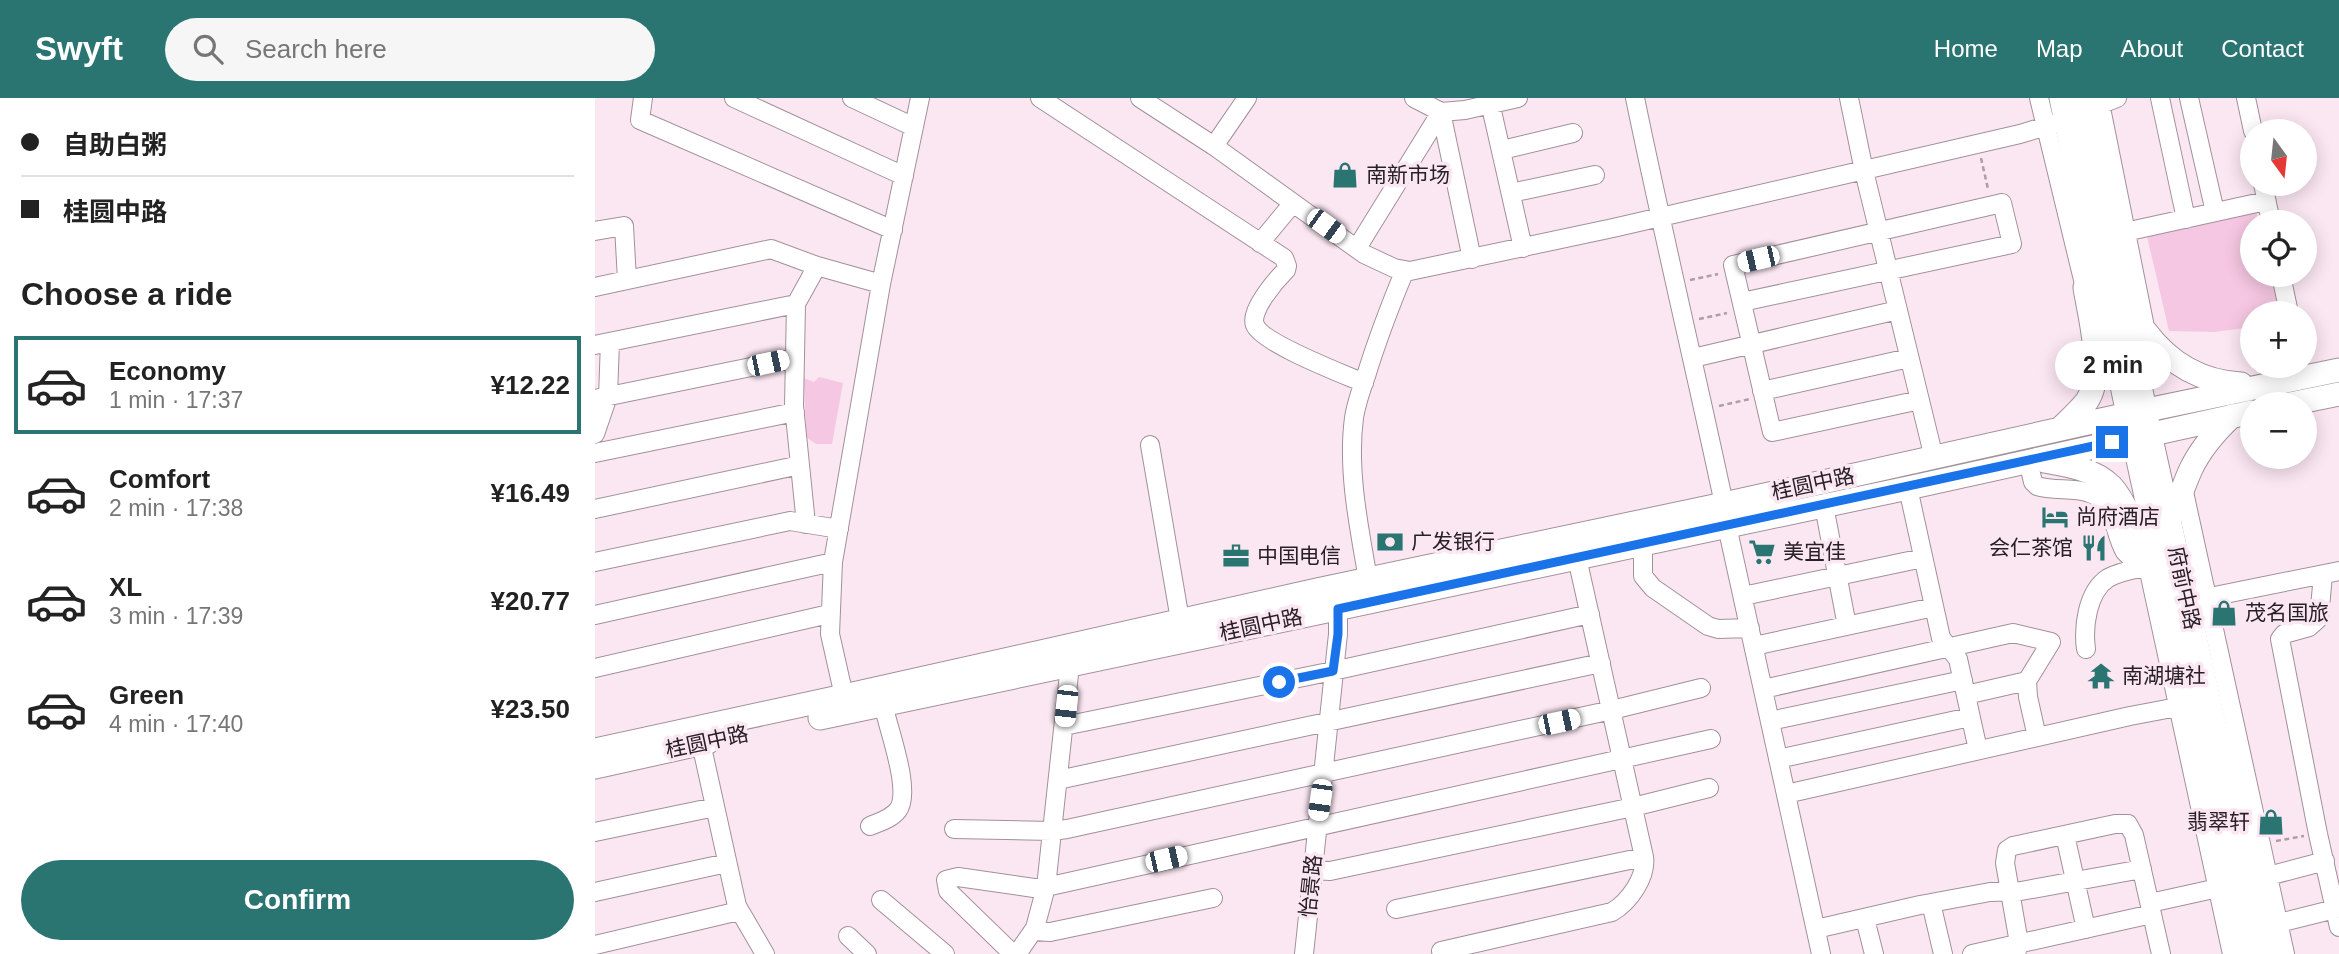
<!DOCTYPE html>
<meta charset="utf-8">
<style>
:root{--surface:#fff;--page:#f6f6f6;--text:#222;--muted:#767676;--line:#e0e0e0;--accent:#2a7472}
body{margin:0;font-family:Helvetica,"Noto Sans SC",sans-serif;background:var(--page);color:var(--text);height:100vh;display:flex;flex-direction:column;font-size:26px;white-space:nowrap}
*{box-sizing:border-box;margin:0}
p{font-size:23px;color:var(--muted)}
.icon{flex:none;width:38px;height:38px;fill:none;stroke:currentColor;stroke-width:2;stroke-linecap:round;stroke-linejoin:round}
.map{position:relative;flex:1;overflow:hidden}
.sheet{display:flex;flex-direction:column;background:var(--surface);width:595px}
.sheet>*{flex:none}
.top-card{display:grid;align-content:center;height:154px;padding:0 21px;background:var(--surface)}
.needle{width:46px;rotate:165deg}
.tools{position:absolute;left:1645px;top:21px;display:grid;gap:14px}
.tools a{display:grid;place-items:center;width:77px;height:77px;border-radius:50%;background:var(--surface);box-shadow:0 4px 18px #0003;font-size:35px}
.end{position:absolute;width:32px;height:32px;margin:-16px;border:9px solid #1a73e8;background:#fff;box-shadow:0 0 0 4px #fff}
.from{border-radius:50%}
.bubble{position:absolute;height:49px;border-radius:24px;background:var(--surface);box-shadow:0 4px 18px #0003;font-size:23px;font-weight:700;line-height:49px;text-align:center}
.car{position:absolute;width:21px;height:42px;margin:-21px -10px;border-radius:9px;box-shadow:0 0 5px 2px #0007;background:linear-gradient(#fff 24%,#345 0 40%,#fff 0 76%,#345 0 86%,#fff 0)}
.top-card b{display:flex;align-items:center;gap:24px;height:66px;font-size:26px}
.top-card b+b{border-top:2px solid var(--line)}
.top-card i{width:18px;height:18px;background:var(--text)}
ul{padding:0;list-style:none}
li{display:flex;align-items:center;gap:21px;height:98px;margin:0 14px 10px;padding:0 7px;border:4px solid transparent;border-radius:0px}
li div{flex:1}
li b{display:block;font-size:26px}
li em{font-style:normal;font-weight:700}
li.active{border-color:var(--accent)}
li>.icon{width:63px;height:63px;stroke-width:1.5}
h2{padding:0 21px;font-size:32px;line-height:84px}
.button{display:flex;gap:14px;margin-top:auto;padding:14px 21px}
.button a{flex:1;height:80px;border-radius:42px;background:var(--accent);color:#fff;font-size:28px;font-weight:700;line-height:80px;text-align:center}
header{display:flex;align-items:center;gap:42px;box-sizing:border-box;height:98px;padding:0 35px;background:var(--accent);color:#fff}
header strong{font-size:33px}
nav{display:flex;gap:38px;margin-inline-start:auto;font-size:24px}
.search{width:490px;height:63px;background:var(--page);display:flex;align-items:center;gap:18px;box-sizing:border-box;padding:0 24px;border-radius:38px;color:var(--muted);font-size:26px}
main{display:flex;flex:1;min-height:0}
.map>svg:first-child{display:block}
.green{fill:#f6c7e2}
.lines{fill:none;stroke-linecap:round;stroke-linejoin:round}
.minor-casing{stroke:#a2909b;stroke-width:20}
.major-casing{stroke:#a2909b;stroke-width:25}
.path{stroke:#ac9da6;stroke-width:2.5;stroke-dasharray:5 3.5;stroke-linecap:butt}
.minor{stroke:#fff;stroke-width:18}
.major{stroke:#fff;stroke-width:23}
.route{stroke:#1a73e8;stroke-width:9}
.labels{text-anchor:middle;stroke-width:7;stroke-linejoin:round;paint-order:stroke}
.poi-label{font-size:21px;fill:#272024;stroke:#fbe7f2;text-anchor:start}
.street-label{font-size:21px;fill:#272024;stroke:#fbe7f2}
</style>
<header>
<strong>Swyft</strong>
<div class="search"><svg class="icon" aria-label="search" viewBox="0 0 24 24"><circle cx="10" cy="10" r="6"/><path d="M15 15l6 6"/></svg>Search here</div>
<nav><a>Home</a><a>Map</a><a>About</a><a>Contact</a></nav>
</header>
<main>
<section class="sheet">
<div class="top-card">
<b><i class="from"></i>自助白粥</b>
<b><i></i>桂圆中路</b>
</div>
<h2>Choose a ride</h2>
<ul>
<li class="active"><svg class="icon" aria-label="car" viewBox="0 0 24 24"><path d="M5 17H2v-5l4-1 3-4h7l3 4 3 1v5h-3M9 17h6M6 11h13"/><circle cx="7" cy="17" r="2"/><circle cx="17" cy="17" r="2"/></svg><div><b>Economy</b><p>1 min · 17:37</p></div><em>¥12.22</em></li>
<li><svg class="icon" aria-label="car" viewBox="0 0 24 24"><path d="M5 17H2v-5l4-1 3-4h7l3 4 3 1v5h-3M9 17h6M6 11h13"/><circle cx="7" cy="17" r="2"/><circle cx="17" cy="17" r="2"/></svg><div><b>Comfort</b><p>2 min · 17:38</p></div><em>¥16.49</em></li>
<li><svg class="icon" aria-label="car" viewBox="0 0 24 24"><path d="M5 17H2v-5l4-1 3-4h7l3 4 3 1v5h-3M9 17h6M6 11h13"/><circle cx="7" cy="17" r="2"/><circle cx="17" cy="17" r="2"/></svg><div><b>XL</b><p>3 min · 17:39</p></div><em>¥20.77</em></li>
<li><svg class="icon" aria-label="car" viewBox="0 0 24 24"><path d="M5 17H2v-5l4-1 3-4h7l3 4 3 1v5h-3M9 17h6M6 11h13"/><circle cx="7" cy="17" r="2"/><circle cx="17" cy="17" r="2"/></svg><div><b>Green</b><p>4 min · 17:40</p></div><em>¥23.50</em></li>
</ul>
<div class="button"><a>Confirm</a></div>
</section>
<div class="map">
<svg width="1744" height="856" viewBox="0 0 1744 856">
<rect width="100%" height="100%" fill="#fbe7f2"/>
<path class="green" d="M1660 110 1664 124H1657V177H1676L1686 215H1657V229L1619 234 1574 233 1551 134Z
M224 279 248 285 237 346H221L211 339 209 280 219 284Z"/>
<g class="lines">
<g class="minor-casing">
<path id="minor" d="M48 0 45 22 298 132
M139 0 309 78
M257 0 319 29
M445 0 689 160 692 168 691 172C681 182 654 213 660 227 667 245 748 276 769 285
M545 0 619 48 769 156 799 170 815 173 1018 130 1425 36 1471 22 1488 13 1522 0
M819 0 846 14 870 12 923 0
M894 0 928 150
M1040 0C1068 136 1100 270 1129 406
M1254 0 1269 73 1339 360
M1444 0 1490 190
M1504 0 1551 234
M1565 0 1591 121
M1594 0 1620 114
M1651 0 1658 33
M846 14 877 161
M619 48 652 0
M907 52 978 35
M1668 86 1676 124
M916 95 1000 77
M0 133 29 128 32 182
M1521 136 1671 103
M665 145 698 105
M762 150 846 14
M1686 177 1694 215
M0 189 176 151 222 168 286 186
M1147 204 1417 146 1407 105 1138 167 1177 334 1325 302
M0 247 201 206
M1098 260 1303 212
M1167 293 1314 260
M0 301 200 260
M0 336 13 298 15 244
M555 347 585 522
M0 355 200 314
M1433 363 1438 384 1442 388C1466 396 1498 383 1514 412 1521 425 1522 441 1530 454L1535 459 1553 469 1637 856
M1313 390 1346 540 1363 561 1383 652
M1589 394 1690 856
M1229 408 1252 528
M0 411 205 367
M211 426 199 308 201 206 222 168
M1132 428 1226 856
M1048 446V478L1058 490 1113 528 1123 531 1155 530
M0 464 195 423 244 431
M1728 477 1724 520 1714 529 1689 536 1685 541 1723 736 1744 829
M773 481C764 430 752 371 759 320 761 306 766 292 771 278 782 242 795 208 810 172
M1148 498 1328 460
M1600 502 1744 473
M0 517 238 464
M1159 548 1339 509
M1491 551C1488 529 1492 494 1513 480 1525 473 1542 471 1555 468
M0 570 234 516
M1168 591 1418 535 1456 544 1432 583 1433 599 1442 639
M1371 597 1432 583
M249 598 235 536 238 464 286 186 325 0
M1175 623 1368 582
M469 628 738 573 995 516
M106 645 142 808 170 856
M1183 661 1375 619
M463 682 1006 565
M1191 696 1535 618 1593 607
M275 728C285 724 296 721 303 712 317 693 293 630 288 606
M359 731 457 733 472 731 1017 612 1106 590
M0 734 120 709
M1470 737 1491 831
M717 772 735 773 1038 709 1114 690
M1662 781 1730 763
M0 794 132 765
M286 802 350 856
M1336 805 1348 856
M1555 805 1632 788
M801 811 1049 759
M1270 821 1279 856
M1672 828 1740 811
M1221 831 1325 807 1395 794 1426 793 1547 771
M439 833 455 834 618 800
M253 838 272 856
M0 847 144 813
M846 853 1017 814C1034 804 1052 779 1049 759L982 460
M418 856 353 793 351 782 363 779 439 790 451 789 1116 641
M422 856 440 830 451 789 475 567
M709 856 743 536V511
M1377 856 1557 816
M1421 856 1424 845 1410 765 1412 752 1418 748 1520 726H1533L1539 737 1566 856"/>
</g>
<g class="major-casing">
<path id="major" d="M1466 0 1533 316 1651 856
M1485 0 1555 336 1654 783 1672 856
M1534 233 1551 234C1575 266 1606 284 1646 286
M1695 306 1744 296
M1465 331C1474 322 1484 313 1492 303 1510 276 1495 220 1490 190L1504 180
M1449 363C1472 367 1499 371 1516 388 1534 407 1544 445 1553 469
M1574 421C1584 405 1588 388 1596 371 1606 350 1620 334 1637 318
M225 620 1313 390 1657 314
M0 652 249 598 722 492 1129 406 1533 316 1744 272
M0 669 113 644"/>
</g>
<path class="path" d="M1386 60 1393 91
M1095 182 1123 176
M1104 221 1132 215
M1124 308 1155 301
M1681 743 1709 738"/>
<use href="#minor" class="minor"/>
<use href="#major" class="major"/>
</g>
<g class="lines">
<path class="route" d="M684 584 738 573 743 536V511L1517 344"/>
</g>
<defs>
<g id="shop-bare" transform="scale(2.1)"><path d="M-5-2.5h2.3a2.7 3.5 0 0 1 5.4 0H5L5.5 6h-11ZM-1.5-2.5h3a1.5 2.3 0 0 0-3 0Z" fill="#2a7472" stroke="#fbe7f2" stroke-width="2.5" paint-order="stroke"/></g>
<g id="hotel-bare" transform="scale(2.1)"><path d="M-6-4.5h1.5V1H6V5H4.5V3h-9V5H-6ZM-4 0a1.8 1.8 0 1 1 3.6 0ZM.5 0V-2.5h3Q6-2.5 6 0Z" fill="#2a7472" stroke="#fbe7f2" stroke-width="2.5" paint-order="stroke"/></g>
<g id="bank-bare" transform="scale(2.1)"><path d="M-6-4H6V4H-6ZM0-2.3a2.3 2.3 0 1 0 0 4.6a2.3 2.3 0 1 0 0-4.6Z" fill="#2a7472" stroke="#fbe7f2" stroke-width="2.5" paint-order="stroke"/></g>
<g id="restaurant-bare" transform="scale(2.1)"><path d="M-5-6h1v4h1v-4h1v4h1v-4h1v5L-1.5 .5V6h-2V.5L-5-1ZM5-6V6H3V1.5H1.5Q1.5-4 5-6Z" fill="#2a7472" stroke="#fbe7f2" stroke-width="2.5" paint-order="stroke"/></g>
<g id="supermarket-bare" transform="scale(2.1)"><path d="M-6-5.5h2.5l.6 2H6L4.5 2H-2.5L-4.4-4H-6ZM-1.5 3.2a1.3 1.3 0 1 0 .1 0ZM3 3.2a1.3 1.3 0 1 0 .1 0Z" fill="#2a7472" stroke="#fbe7f2" stroke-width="2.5" paint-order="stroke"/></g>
<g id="office-bare" transform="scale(2.1)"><path d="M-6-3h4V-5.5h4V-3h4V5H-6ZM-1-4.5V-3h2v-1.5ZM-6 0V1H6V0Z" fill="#2a7472" stroke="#fbe7f2" stroke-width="2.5" paint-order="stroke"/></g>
<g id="temple-bare" transform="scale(2.1)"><path d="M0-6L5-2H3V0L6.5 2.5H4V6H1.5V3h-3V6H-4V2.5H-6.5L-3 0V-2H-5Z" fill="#2a7472" stroke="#fbe7f2" stroke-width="2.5" paint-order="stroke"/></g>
</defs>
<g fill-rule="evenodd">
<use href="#shop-bare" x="750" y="77"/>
<use href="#hotel-bare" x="1460" y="419"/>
<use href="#bank-bare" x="795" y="444"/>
<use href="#restaurant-bare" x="1499" y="450"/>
<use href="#supermarket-bare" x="1167" y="454"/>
<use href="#office-bare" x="641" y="458"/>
<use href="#shop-bare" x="1629" y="515"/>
<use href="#temple-bare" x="1506" y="578"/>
<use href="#shop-bare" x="1676" y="724"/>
</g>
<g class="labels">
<g class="poi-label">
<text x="771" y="84">南新市场</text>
<text x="1481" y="426">尚府酒店</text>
<text x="816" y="451">广发银行</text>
<text x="1478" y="457" text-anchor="end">会仁茶馆</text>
<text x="1188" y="461">美宜佳</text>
<text x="662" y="465">中国电信</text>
<text x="1650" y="522">茂名国旅</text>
<text x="1527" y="585">南湖塘社</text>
<text x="1655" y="731" text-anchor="end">翡翠轩</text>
</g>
<g class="street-label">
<text transform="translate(1218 386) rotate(-12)" y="7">桂圆中路</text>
<text transform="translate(1589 490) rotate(78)" y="7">府前中路</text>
<text transform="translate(666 527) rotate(-12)" y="7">桂圆中路</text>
<text transform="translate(112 644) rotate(-12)" y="7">桂圆中路</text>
<text transform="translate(716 788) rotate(-84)" y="7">怡景路</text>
</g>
</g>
</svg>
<div class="tools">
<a><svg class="needle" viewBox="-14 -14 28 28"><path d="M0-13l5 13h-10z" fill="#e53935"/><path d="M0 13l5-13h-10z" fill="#767676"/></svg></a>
<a><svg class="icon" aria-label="locate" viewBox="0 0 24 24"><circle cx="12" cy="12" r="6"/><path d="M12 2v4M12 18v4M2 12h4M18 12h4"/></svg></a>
<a>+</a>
<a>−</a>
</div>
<i class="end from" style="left:684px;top:584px"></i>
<i class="end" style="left:1517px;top:344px"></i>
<div class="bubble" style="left:1460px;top:243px;width:116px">2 min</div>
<i class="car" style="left:731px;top:128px;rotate:126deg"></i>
<i class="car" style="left:1163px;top:161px;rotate:257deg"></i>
<i class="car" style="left:173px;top:265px;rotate:78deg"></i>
<i class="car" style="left:471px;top:608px;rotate:186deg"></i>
<i class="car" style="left:964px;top:624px;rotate:78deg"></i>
<i class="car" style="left:725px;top:702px;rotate:188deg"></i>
<i class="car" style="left:571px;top:761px;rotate:77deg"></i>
</div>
</main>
